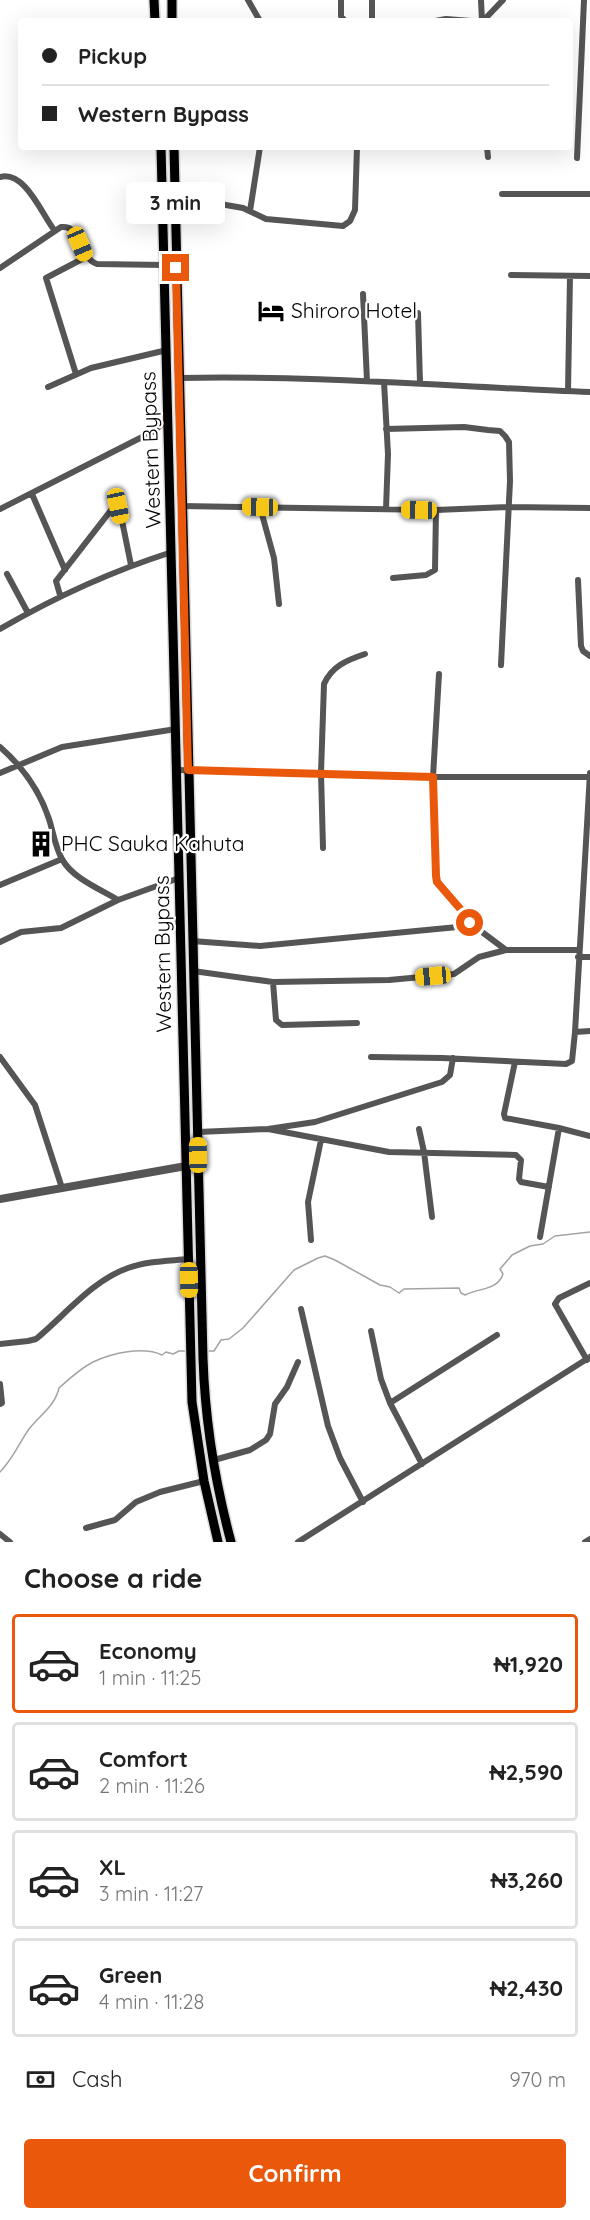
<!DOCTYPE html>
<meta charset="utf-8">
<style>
:root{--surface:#fff;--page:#f2f2f2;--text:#222;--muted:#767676;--line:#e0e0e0;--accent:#ea580c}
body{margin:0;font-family:Quicksand,sans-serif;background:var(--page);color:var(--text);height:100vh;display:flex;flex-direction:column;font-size:22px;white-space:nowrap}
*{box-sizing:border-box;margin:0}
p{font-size:20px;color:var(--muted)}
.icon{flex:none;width:33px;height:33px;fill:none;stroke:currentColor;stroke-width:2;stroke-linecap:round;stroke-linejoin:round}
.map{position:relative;height:1542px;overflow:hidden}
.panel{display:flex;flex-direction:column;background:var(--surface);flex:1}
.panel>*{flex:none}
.banner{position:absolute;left:18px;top:18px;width:555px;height:132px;border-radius:6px;box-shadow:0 6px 24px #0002;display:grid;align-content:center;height:132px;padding:0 24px;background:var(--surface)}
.end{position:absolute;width:27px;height:27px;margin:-14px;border:8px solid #ea580c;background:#fff;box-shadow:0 0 0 3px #fff}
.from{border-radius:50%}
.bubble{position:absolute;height:42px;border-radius:6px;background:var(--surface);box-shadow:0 6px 24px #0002;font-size:20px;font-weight:700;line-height:42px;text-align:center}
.car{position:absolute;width:18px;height:36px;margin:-18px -9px;border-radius:8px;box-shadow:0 0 4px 2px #0007;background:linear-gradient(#f5c518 24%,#345 0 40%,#f5c518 0 76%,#345 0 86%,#f5c518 0)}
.banner b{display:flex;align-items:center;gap:21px;height:57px;font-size:22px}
.banner b+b{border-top:2px solid var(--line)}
.banner i{width:15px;height:15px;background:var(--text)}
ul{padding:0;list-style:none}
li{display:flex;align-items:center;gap:18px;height:99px;margin:0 12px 9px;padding:0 12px;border:3px solid var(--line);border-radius:6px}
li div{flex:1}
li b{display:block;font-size:22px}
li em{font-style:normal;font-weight:700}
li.current{border-color:var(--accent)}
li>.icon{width:54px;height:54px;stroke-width:1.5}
h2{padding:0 24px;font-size:27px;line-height:72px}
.pay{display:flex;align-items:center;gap:15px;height:66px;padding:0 24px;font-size:22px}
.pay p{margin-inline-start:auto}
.button{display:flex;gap:12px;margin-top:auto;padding:12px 24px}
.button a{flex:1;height:69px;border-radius:6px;background:var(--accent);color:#fff;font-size:24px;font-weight:700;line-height:69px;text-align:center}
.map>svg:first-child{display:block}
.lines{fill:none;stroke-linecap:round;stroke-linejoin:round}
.stream{stroke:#a3a3a3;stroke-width:1.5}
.primary-casing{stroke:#dbdbdb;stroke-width:12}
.minor{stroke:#555;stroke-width:6}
.tertiary{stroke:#555;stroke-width:8}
.primary{stroke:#000;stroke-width:9}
.route{stroke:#ea580c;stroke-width:8}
.labels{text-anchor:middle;stroke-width:4.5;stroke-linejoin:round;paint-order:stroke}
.poi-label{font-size:21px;fill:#000;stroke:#fff;text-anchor:start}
.street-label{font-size:21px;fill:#000;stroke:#fff}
</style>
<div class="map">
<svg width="590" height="1542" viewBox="0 0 590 1542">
<rect width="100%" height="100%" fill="#fff"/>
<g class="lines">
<path class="stream" d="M207 1351H214L221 1340 229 1339 243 1328 294 1270 318 1258 325 1256 335 1260 380 1285 390 1287 399 1293 404 1289 459 1288 461 1293 465 1295C479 1288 498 1290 503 1274L500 1269 512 1255 530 1246 543 1244 555 1236 590 1232
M0 1472C13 1459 19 1443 29 1429 40 1415 55 1406 59 1388 69 1379 81 1368 93 1362 112 1353 143 1346 162 1355L166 1352 173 1354 179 1351H187"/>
<g class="primary-casing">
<path id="primary" d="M154 0 155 21
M172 0V21
M161 147 192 1402 204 1481 218 1542
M174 147 203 1358C205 1421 215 1482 231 1542"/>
</g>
<path class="minor" d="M248 0 260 21
M341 0V16L345 21
M481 0 482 21
M372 21V0
M435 21 446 19 471 21
M483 21 503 0
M487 147 488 157
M577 158 584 0
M0 177C25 170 42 215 55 231
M502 194H590
M175 201H203L243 208 266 219 343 226 350 221 355 210 357 147
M250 211 260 147
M0 268 61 227C84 225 76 256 97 264L164 265
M511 275 590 276
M363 294 367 381
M418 313 420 383
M76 374 46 278 86 257
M179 378C316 375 453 387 590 392
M384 382 388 454 386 509
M48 387 91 368 167 350
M568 391 570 276
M386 429 464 427 488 430 500 431 505 436 509 442 510 481 501 665
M32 494 65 570
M181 506 436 510 508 507 590 508
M260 507 274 558 279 604
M0 509 154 431 167 420
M7 574 28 613
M393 578 426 575 435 570 436 510
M578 580 581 646 583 651 590 656
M60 595 56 581 115 505 119 506 131 565
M0 629C57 596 109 572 172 552
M0 747C23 767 39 789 49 819 53 831 55 847 62 859 72 878 100 889 118 900L179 878
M177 770 433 777H590
M0 773 62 747 176 729
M323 848 321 773 324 684C332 666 347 660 365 654
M0 885 62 859
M470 923 506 950
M192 941 260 946 468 926 469 919 437 882 436 876 433 777 439 674
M0 942 21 932 61 928 118 900
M578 957H590
M193 971 273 982 389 980 454 974 479 957 506 950H579
M273 982 276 1020 282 1025 357 1023
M575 1032 590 1031
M0 1057 35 1105 62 1188
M371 1057 442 1058 566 1064 572 1061 575 1032 590 773
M453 1058 450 1075 442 1082 315 1122 268 1129 389 1152 516 1155 521 1160 519 1179 521 1182 549 1187
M515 1062 504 1114 505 1118 559 1128 590 1136
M419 1129 424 1152 432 1217
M198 1132 268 1129
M540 1237 559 1128
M311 1240 308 1202 321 1140
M301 1309 328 1426 340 1458 363 1502
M371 1331 381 1379 390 1403 422 1464
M0 1344 28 1341 36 1339C64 1316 93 1280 128 1268 147 1261 168 1261 188 1259
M587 1360 555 1304 559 1298 590 1283
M0 1384 2 1403 0 1404
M390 1403 497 1335
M214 1460 250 1450 266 1440 270 1434 275 1404 287 1387 298 1362
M86 1528 115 1520 136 1502 160 1492 204 1481
M0 1534 10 1542
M298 1542 590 1357
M585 1542 590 1539"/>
<path class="tertiary" d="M0 1199 186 1166"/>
<use href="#primary" class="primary"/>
</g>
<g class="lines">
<path class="route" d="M176 268 188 770 433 777 436 876 437 882 469 919 470 923"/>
</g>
<defs>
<g id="hotel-bare" transform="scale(2.07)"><path d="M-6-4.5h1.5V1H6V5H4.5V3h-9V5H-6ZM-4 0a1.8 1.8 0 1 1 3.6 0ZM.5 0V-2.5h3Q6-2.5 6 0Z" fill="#000" stroke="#fff" stroke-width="2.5" paint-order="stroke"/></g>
<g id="building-bare" transform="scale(2.07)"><path d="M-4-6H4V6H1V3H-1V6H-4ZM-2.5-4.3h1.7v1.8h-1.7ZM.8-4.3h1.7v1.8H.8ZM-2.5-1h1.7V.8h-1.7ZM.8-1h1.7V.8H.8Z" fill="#000" stroke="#fff" stroke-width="2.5" paint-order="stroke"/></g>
</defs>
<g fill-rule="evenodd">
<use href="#hotel-bare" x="271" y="311"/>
<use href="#building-bare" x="41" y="844"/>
</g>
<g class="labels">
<g class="poi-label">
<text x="291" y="318">Shiroro Hotel</text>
<text x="61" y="851">PHC Sauka Kahuta</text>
</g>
<g class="street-label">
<text transform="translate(151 450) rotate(-92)" y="7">Western Bypass</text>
<text transform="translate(163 954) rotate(-91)" y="7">Western Bypass</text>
</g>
</g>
</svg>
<i class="end from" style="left:470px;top:923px"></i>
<i class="end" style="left:176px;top:268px"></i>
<div class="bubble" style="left:126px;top:182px;width:99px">3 min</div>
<i class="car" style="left:80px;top:244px;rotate:157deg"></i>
<i class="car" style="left:118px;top:506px;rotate:168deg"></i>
<i class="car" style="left:260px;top:507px;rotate:271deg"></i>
<i class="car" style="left:419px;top:510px;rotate:271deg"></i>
<i class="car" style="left:433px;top:976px;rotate:265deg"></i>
<i class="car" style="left:198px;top:1155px;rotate:359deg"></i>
<i class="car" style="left:189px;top:1280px;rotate:179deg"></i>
<div class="banner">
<b><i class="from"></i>Pickup</b>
<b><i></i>Western Bypass</b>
</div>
</div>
<section class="panel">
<h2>Choose a ride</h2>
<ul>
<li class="current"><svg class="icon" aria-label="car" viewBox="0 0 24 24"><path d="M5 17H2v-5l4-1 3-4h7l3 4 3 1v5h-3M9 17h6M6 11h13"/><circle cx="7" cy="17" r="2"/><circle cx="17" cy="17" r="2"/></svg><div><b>Economy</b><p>1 min · 11:25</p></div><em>₦1,920</em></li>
<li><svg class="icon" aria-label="car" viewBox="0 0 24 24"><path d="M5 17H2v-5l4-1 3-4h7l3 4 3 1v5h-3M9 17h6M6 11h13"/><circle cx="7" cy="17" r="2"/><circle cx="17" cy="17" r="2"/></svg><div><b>Comfort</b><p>2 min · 11:26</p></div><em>₦2,590</em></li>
<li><svg class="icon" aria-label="car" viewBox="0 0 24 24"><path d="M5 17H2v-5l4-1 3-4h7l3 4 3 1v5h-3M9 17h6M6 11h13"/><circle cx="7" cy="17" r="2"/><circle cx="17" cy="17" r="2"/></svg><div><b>XL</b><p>3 min · 11:27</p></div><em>₦3,260</em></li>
<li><svg class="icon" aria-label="car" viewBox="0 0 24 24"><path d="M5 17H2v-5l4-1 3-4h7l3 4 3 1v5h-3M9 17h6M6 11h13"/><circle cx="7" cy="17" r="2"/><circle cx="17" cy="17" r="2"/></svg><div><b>Green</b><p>4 min · 11:28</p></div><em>₦2,430</em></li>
</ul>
<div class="pay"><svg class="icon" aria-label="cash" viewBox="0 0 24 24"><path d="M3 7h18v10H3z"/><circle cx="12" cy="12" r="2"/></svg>Cash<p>970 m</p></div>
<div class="button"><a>Confirm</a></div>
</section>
